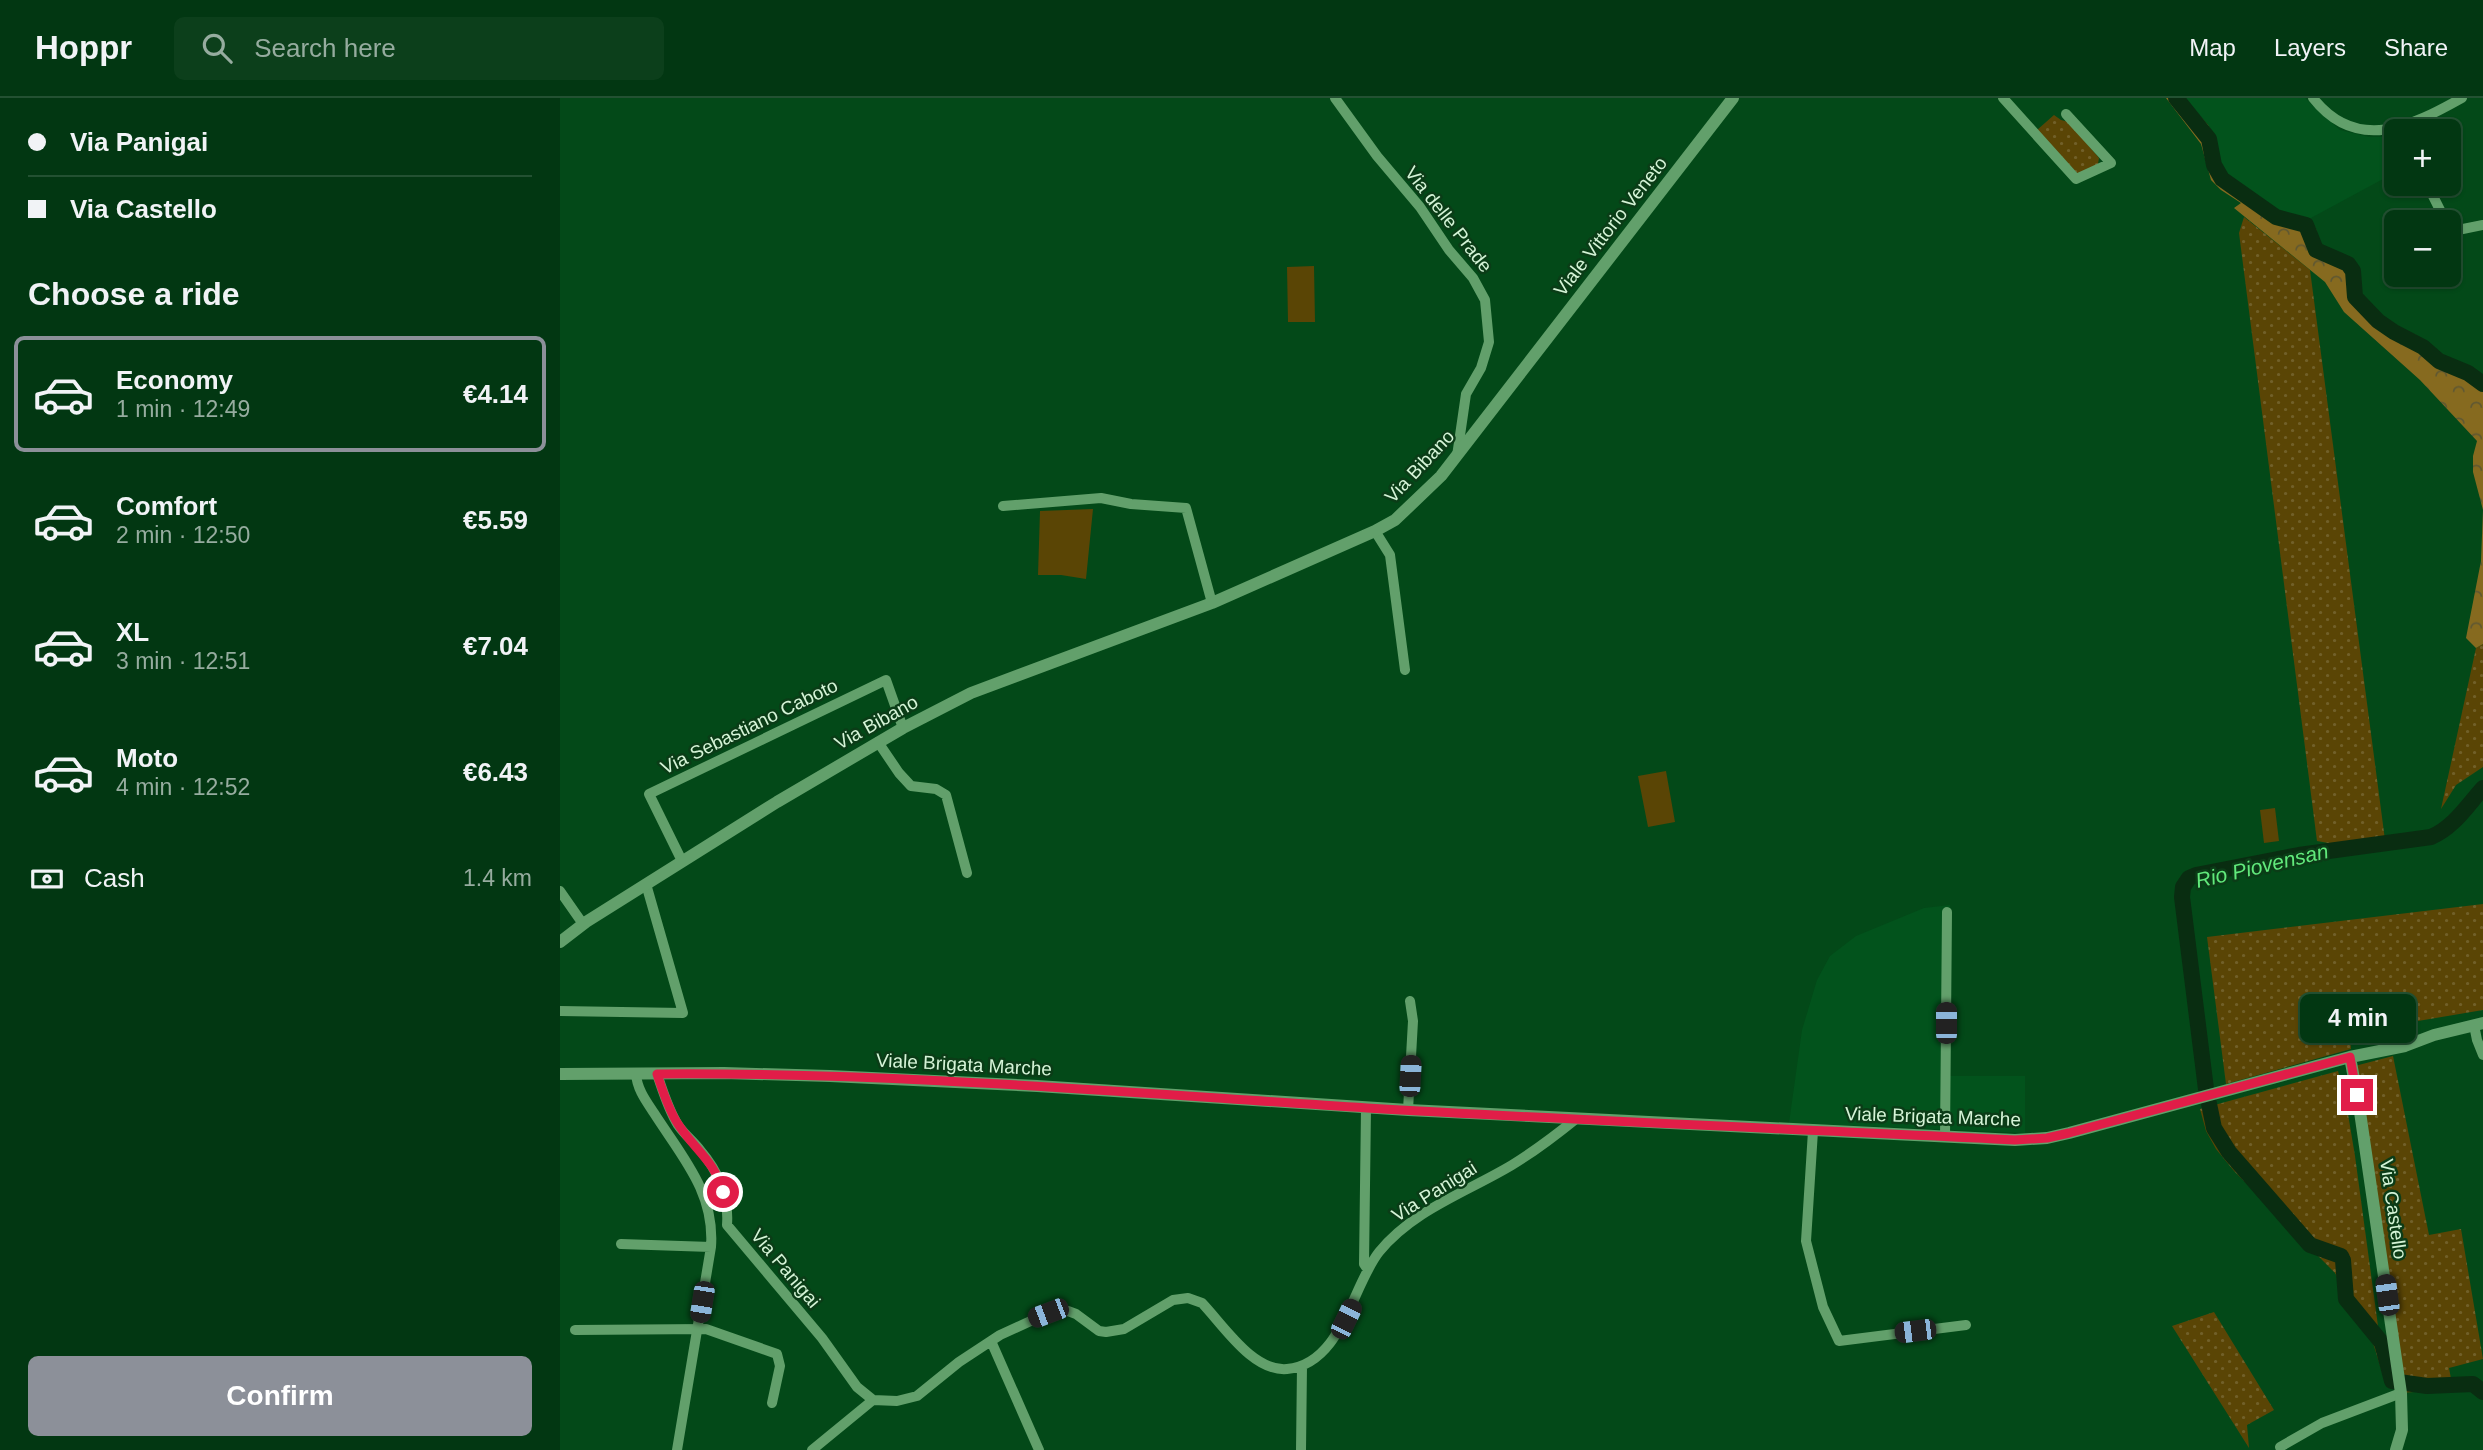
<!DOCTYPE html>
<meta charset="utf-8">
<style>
:root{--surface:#023712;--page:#0c3f1b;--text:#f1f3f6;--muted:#96ac9f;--line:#235132;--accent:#8c9099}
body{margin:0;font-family:Arial,sans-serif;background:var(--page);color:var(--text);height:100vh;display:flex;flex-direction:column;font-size:26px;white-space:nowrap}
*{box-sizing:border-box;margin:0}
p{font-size:23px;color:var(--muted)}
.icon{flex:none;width:38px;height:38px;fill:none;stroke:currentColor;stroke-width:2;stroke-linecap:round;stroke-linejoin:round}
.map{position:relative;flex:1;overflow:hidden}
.details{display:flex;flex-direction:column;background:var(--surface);width:560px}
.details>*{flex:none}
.hud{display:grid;align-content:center;height:154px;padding:0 28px;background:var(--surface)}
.controls{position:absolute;left:1824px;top:21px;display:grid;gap:14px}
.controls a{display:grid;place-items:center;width:77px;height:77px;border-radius:10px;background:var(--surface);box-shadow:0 2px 5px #0004,0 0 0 2px var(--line);font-size:35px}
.end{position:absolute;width:32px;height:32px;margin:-16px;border:9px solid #e11d48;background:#fff;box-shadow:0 0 0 4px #fff}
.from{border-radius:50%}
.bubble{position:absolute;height:49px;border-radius:10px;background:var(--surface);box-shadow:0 2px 5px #0004,0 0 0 2px var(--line);font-size:23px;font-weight:700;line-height:49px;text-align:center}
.car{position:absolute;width:21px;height:42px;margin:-21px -10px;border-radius:9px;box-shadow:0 0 5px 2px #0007;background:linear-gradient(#222 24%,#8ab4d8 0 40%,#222 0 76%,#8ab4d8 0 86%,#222 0)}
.hud b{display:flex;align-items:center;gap:24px;height:66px;font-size:26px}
.hud b+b{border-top:2px solid var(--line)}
.hud i{width:18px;height:18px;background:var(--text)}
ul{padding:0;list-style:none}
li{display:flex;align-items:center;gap:21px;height:116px;margin:0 14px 10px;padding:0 14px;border:4px solid transparent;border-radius:10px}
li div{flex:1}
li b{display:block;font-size:26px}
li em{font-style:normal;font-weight:700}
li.current{border-color:var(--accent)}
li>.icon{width:63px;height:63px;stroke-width:1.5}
h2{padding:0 28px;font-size:32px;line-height:84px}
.pay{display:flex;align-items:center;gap:18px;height:77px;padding:0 28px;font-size:26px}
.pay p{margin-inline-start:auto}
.cta{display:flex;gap:14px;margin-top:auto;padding:14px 28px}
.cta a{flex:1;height:80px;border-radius:10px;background:var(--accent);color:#fff;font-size:28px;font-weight:700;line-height:80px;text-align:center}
header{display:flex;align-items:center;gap:42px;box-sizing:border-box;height:98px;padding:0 35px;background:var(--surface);border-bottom:2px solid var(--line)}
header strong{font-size:33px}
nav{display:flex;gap:38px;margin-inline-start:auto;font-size:24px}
.search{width:490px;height:63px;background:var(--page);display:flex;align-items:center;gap:18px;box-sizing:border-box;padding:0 24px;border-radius:10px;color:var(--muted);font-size:26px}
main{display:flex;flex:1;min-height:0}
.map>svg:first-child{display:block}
.built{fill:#02531c}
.green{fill:url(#green-dots)}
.forest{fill:url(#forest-crowns)}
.pitch{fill:#5a4505}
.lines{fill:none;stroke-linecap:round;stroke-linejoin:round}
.river{stroke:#092d11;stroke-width:16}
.minor{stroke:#62a06b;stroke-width:10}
.tertiary{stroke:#62a06b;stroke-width:12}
.route{stroke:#e11d48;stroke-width:9}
.labels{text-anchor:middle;stroke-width:5;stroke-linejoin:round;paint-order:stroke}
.street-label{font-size:19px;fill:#d5f4d7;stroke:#0b3c17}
.water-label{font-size:21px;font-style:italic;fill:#61e97b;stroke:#0b3c17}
</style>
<header>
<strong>Hoppr</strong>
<div class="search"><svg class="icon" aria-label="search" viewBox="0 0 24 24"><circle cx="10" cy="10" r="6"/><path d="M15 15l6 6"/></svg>Search here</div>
<nav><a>Map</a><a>Layers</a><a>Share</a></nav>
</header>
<main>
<section class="details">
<div class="hud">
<b><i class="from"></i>Via Panigai</b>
<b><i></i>Via Castello</b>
</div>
<h2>Choose a ride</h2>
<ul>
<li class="current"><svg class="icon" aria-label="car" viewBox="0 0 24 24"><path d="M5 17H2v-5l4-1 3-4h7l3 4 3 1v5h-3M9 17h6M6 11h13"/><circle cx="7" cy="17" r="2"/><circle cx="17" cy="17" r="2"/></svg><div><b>Economy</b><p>1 min · 12:49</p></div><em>€4.14</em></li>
<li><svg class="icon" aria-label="car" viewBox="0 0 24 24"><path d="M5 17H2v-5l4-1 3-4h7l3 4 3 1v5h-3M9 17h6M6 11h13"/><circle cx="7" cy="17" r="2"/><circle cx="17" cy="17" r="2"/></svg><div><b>Comfort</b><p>2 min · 12:50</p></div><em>€5.59</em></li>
<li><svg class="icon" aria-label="car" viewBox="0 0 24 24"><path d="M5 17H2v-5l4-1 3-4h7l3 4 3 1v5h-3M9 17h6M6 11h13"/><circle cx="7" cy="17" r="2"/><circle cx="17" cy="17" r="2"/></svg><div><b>XL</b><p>3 min · 12:51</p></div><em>€7.04</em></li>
<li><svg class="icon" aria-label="car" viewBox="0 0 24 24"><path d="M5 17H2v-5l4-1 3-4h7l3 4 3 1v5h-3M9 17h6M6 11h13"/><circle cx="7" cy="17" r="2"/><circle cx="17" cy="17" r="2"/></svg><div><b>Moto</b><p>4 min · 12:52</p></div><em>€6.43</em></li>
</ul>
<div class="pay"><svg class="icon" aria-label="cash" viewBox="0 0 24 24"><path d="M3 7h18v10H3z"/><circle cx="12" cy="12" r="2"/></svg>Cash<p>1.4 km</p></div>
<div class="cta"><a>Confirm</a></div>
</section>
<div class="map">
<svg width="1923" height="1352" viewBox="0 0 1923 1352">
<defs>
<pattern id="green-dots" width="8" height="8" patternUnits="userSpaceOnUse" patternTransform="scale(1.75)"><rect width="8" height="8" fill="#5a4505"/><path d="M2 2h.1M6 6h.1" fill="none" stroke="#716029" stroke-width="1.8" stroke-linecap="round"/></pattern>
<pattern id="forest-crowns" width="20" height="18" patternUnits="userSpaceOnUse" patternTransform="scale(1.75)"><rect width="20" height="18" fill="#866a1f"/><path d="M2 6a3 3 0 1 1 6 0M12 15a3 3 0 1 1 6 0" fill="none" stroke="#605831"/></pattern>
</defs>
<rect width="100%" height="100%" fill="#034918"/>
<path class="built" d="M1624 0H1745L1780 32 1809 39H1836V74L1749 121 1717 112 1667 77 1662 70 1655 39 1648 27Z
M1390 807 1388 978H1465V1035L1229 1025 1242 932 1257 882 1270 858 1296 838 1364 810Z"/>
<path class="green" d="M1494 17 1501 22 1509 24 1539 60 1538 66 1518 76 1477 32Z
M1684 119 1750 172 1825 742 1774 746 1757 743 1679 135Z
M1923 546V669L1896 687 1881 711 1916 550Z
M1923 806V912L1858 923C1855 927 1852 933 1848 937 1833 949 1803 951 1790 938L1791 951 1666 986 1647 839Z
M1833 958 1869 1137 1901 1131 1923 1261 1889 1270 1893 1291 1841 1295 1791 969Z
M1778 973 1786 1004 1795 1058 1826 1287 1814 1248 1775 1175 1674 1073 1656 1051 1646 1033 1640 1011Z
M1654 1214 1714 1312 1687 1327 1689 1350 1612 1228Z"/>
<path class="forest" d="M1606 0H1624L1648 27 1655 39 1662 70 1670 81 1717 112 1750 122 1756 131 1760 147C1790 166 1799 150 1801 196L1822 218 1835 228 1856 237 1892 263 1923 277V546L1916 550 1906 540 1921 463 1923 412 1913 374V358L1917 343 1860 282 1784 214 1765 184 1674 110 1681 105 1661 92 1651 82 1641 46Z"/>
<path class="pitch" d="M754 168 755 224H728L727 169Z
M533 411 526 481 501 477H478L480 413Z
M1106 673 1115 724 1088 729 1078 678Z
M1715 710 1719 743 1704 745 1700 712Z"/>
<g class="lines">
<path class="river" d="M1616 0 1649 41 1654 67 1662 81 1716 119 1746 127 1756 152 1788 166 1793 173 1795 199 1818 223 1834 234 1863 249 1879 263 1908 275 1923 286
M1646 991 1622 799 1623 789 1629 780 1636 777 1739 757 1871 739C1893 730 1907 708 1923 690
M1648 1001 1654 1030 1669 1054 1750 1147 1781 1158 1783 1162 1786 1201 1822 1245 1832 1283 1867 1288 1913 1286 1923 1294"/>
<path class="minor" d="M775 0 817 58 860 109 889 152 913 180 925 202 929 244 921 270 906 296 897 358
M1443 0 1516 81 1551 65 1506 16
M1753 0C1797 56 1852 28 1902 0
M1867 86 1886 124
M1888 127 1893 133 1923 127
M443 408 541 400 571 406 626 410 652 505
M815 433 830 457 845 572
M318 644 339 675 351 688 376 691 386 697 407 775
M122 763 89 696 326 582 343 630
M0 793 23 826
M0 913 123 915 86 786
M1914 927 1917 942 1923 957
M76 976C77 991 86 1003 94 1015 122 1059 155 1094 151 1149L117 1352
M97 976C103 993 108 1011 118 1027 124 1036 133 1043 140 1052 158 1073 169 1099 167 1127L262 1240 297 1289 313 1302 337 1303 357 1298 399 1264 440 1237 488 1215 508 1213 516 1216 539 1233 546 1234 564 1231 613 1202 628 1200 642 1205C664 1228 693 1274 727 1271 782 1266 792 1188 819 1154 853 1112 907 1094 952 1067 975 1053 996 1037 1017 1020
M848 1012 853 923 850 903
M1253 1033 1246 1143 1263 1209 1279 1243 1406 1227
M1385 1039 1387 814
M61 1146 151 1149
M806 1169 804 1166 806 1010
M15 1232 146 1231 217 1256 220 1268 212 1305
M431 1243 479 1352
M1720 1349 1762 1325 1841 1295
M252 1352 313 1302
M741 1352 742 1268"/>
<path class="tertiary" d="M0 844 26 824 217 704 343 630 411 595 652 505 815 433 835 422 881 378 1173 0
M1790 959 1800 1014 1841 1295 1842 1332 1836 1352
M0 976 164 975 270 978 477 988 848 1012 1455 1042 1487 1040 1509 1035 1790 959 1845 948 1874 937 1923 925"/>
</g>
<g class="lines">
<path class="route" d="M163 1094C155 1063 134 1051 118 1026 108 1011 103 993 97 976 334 974 571 995 807 1010 1022 1023 1239 1031 1455 1042L1487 1040 1509 1035 1790 959 1797 997"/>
</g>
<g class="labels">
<g class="street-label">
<text transform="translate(889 121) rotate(52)" y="7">Via delle Prade</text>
<text transform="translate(1050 128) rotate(-52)" y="7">Viale Vittorio Veneto</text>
<text transform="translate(859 368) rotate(-47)" y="7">Via Bibano</text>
<text transform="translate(316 624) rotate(-29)" y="7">Via Bibano</text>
<text transform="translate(189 628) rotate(-26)" y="7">Via Sebastiano Caboto</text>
<text transform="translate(404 966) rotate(3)" y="7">Viale Brigata Marche</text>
<text transform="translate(1373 1018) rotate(2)" y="7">Viale Brigata Marche</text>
<text transform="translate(874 1093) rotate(-32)" y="7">Via Panigai</text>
<text transform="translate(1834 1111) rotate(82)" y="7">Via Castello</text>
<text transform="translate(226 1170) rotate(50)" y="7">Via Panigai</text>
</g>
<g class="water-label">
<text transform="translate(1702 768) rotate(-13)" y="7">Rio Piovensan</text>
</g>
</g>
</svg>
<div class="controls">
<a>+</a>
<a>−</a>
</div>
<i class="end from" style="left:163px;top:1094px"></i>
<i class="end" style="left:1797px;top:997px"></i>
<div class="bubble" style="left:1740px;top:896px;width:116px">4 min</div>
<i class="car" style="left:1386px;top:925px;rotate:0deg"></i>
<i class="car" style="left:850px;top:978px;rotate:3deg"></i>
<i class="car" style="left:1827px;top:1197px;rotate:352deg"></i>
<i class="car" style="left:142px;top:1204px;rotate:189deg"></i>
<i class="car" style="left:488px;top:1215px;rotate:249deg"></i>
<i class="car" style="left:786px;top:1221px;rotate:26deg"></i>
<i class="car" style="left:1355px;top:1233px;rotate:263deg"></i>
</div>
</main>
